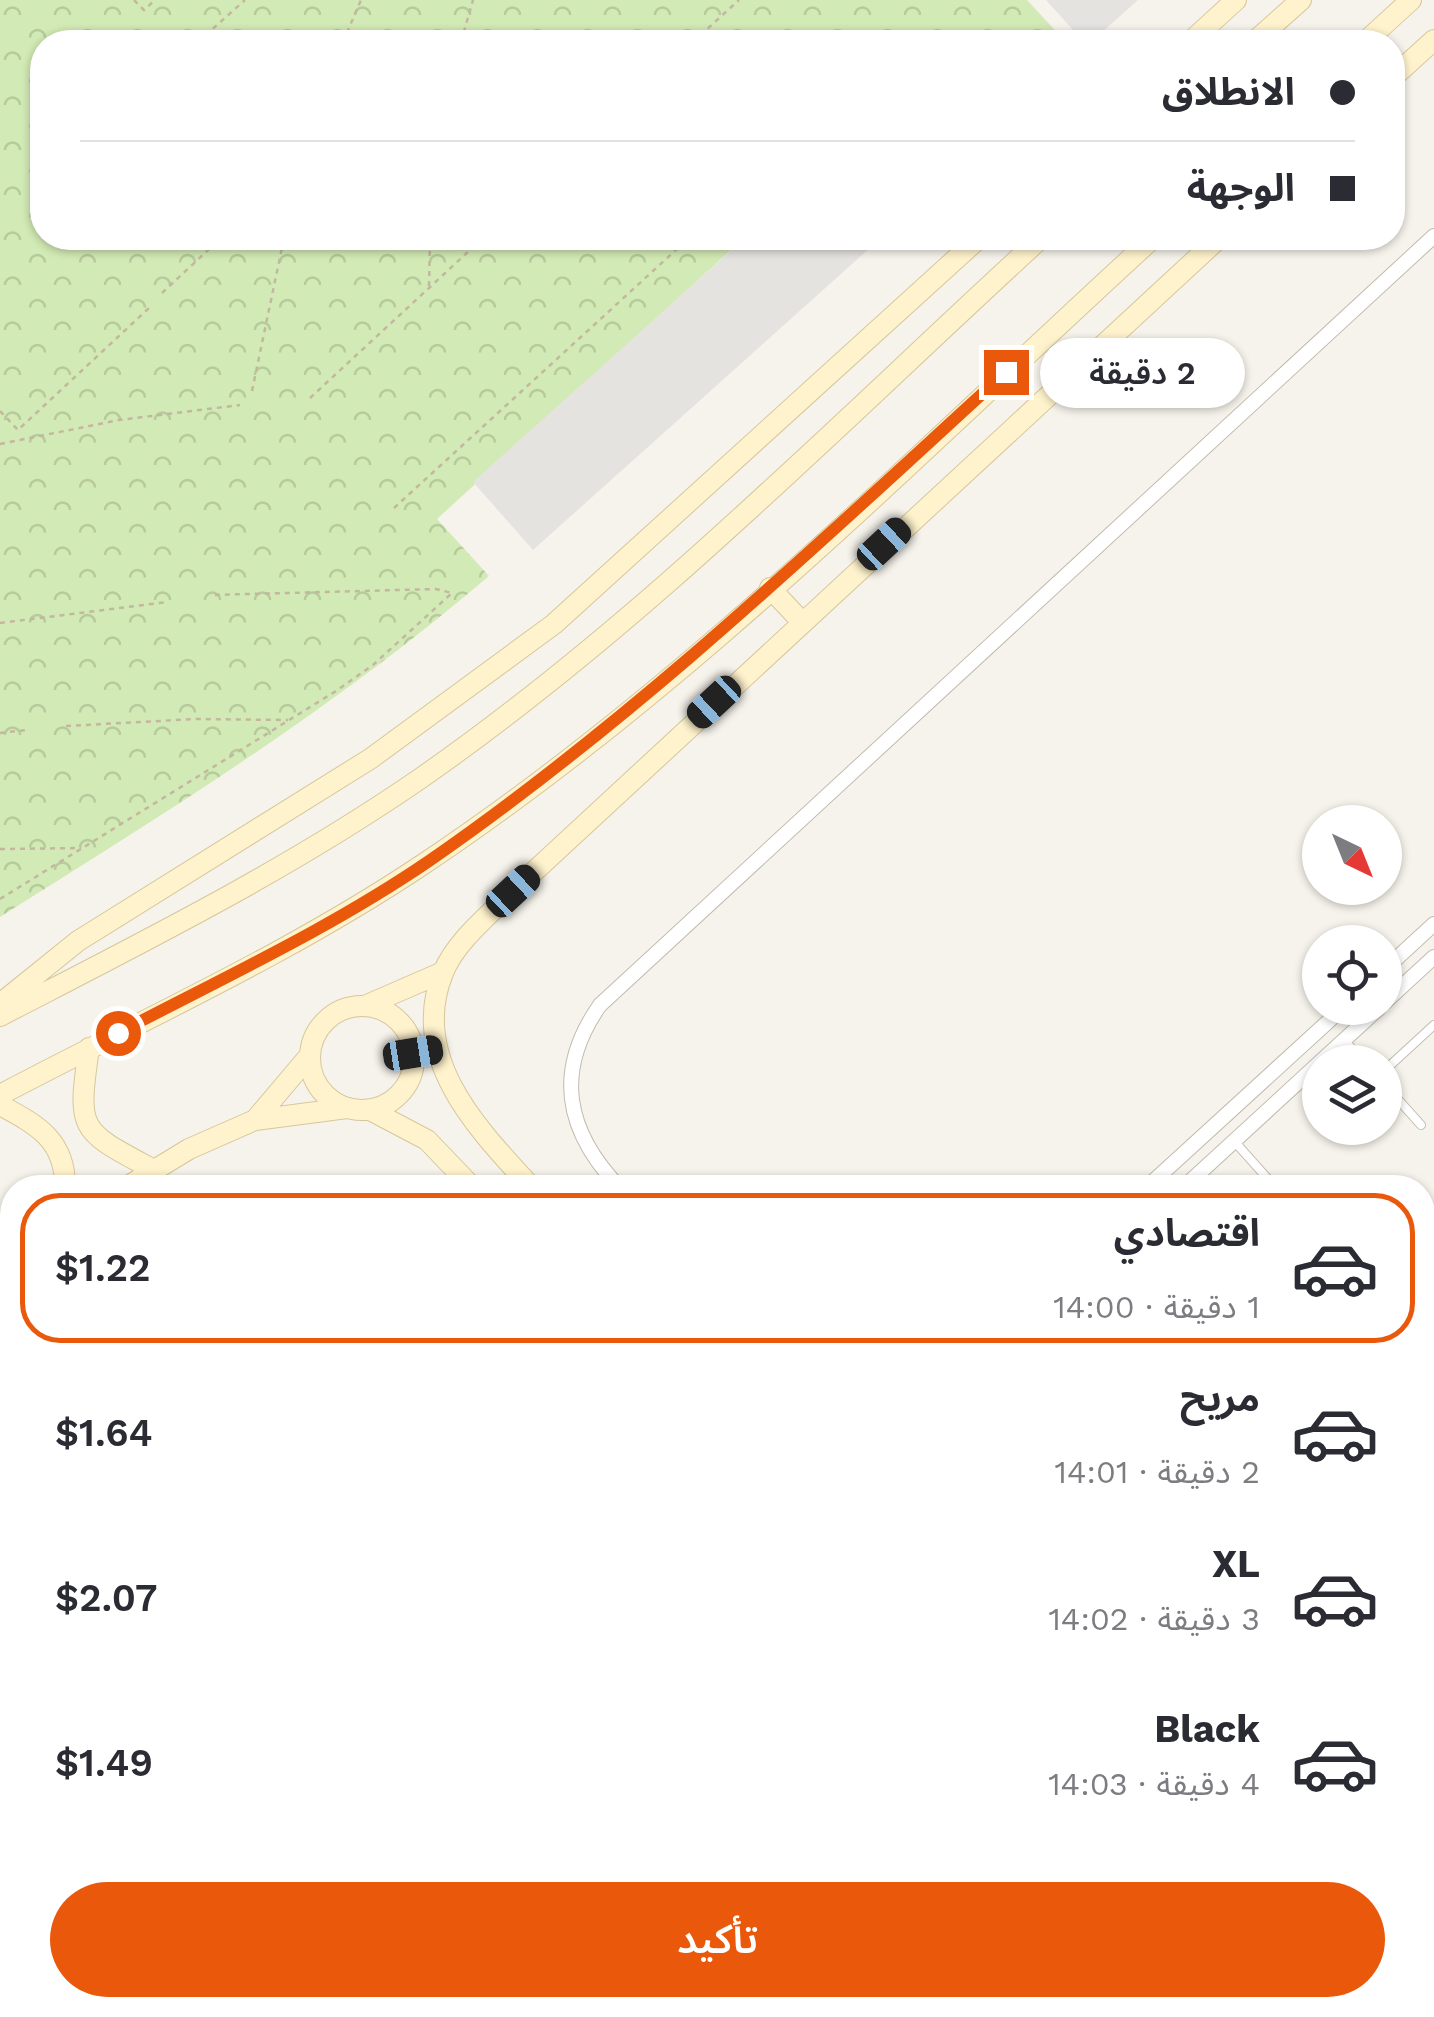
<!DOCTYPE html>
<html lang="ar">
<meta charset="utf-8">
<style>
:root{--surface:#fff;--page:#f7f7f7;--text:#2b2b33;--muted:#7c7c81;--line:#e1e1e2;--accent:#ea580c}
body{margin:0;font-family:"Work Sans","Noto Sans Arabic",sans-serif;background:var(--page);color:var(--text);direction:rtl;height:100vh;display:flex;flex-direction:column;font-size:38px;white-space:nowrap}
*{box-sizing:border-box;margin:0}
p{font-size:32px;color:var(--muted)}
.icon{flex:none;width:55px;height:55px;fill:none;stroke:currentColor;stroke-width:2;stroke-linecap:round;stroke-linejoin:round}
.map{position:relative;flex:1;overflow:hidden;direction:ltr}
.sheet{position:absolute;left:0px;top:1175px;width:1435px;height:842px;display:flex;flex-direction:column;background:var(--surface);border-radius:40px 40px 0 0;box-shadow:0 2px 8px #0004;direction:rtl}
.sheet>*{flex:none}
.hud{position:absolute;left:30px;top:30px;width:1375px;height:220px;border-radius:40px;box-shadow:0 2px 8px #0004;direction:rtl;display:grid;align-content:center;height:220px;padding:0 50px;background:var(--surface)}
.needle{width:65px;rotate:137deg}
.fabs{position:absolute;left:1302px;top:805px;display:grid;gap:20px}
.fabs a{display:grid;place-items:center;width:100px;height:100px;border-radius:50%;background:var(--surface);box-shadow:0 2px 8px #0004;font-size:50px}
.end{position:absolute;width:45px;height:45px;margin:-22px;border:12px solid #ea580c;background:#fff;box-shadow:0 0 0 5px #fff}
.from{border-radius:50%}
.bubble{position:absolute;height:70px;border-radius:35px;background:var(--surface);box-shadow:0 2px 8px #0004;font-size:32px;font-weight:600;line-height:70px;text-align:center;direction:rtl}
.car{position:absolute;width:30px;height:60px;margin:-30px -15px;border-radius:12px;box-shadow:0 0 8px 2px #0007;background:linear-gradient(#222 24%,#8ab4d8 0 40%,#222 0 76%,#8ab4d8 0 86%,#222 0)}
.hud b{display:flex;align-items:center;gap:35px;height:95px;font-size:38px}
.hud b+b{border-top:2px solid var(--line)}
.hud i{width:25px;height:25px;background:var(--text)}
ul{padding:18px 0 0;list-style:none}
li{display:flex;align-items:center;gap:30px;height:150px;margin:0 20px 15px;padding:0 30px;border:5px solid transparent;border-radius:40px}
li div{flex:1}
li b{display:block;font-size:38px}
li em{font-style:normal;font-weight:600}
li.active{border-color:var(--accent)}
li>.icon{width:90px;height:90px;stroke-width:1.5}
.button{display:flex;gap:20px;margin-top:auto;padding:20px 50px}
.button a{flex:1;height:115px;border-radius:60px;background:var(--accent);color:#fff;font-size:40px;font-weight:600;line-height:115px;text-align:center}
.map>svg:first-child{display:block}
.park{fill:url(#park-crowns)}
.parking{fill:#e5e3e0}
.water{fill:url(#water-waves)}
.lines{fill:none;stroke-linecap:round;stroke-linejoin:round}
.lane-casing{stroke:#c2bbae;stroke-width:10}
.street-casing{stroke:#c2bbae;stroke-width:16}
.secondary-casing{stroke:#d6c79b;stroke-width:22}
.path{stroke:#c4b79f;stroke-width:2.5;stroke-dasharray:5 5;stroke-linecap:butt}
.lane{stroke:#fff;stroke-width:8}
.street{stroke:#fff;stroke-width:14}
.secondary{stroke:#fff3cd;stroke-width:20}
.route{stroke:#ea580c;stroke-width:12}
</style>
<div class="map">
<svg width="1434" height="2017" viewBox="0 0 1434 2017">
<defs>
<pattern id="park-crowns" width="20" height="18" patternUnits="userSpaceOnUse" patternTransform="scale(2.5)"><rect width="20" height="18" fill="#d2eab5"/><path d="M2 6a3 3 0 1 1 6 0M12 15a3 3 0 1 1 6 0" fill="none" stroke="#b6ca9c"/></pattern>
<pattern id="water-waves" width="16" height="10" patternUnits="userSpaceOnUse" patternTransform="scale(2.5)"><rect width="16" height="10" fill="#a9d4f2"/><path d="M0 5q4-4 8 0t8 0" fill="none" stroke="#8caec5"/></pattern>
</defs>
<rect width="100%" height="100%" fill="#f6f3ec"/>
<path class="park" d="M0 0H1027L1066 42H42V238H744L437 519 489 576C335 708 172 809 0 917Z"/>
<path class="parking" d="M1046 0H1138L1091 42H1084Z
M745 238H881L533 550 473 482Z"/>
<path class="water" d="M12 1769V1901L0 1888V1781Z"/>
<g class="lines">
<g class="lane-casing">
<path id="lane" d="M1344 1040 1364 1062
M1385 1070 1434 1025
M1385 1085 1421 1125
M1234 1141 1276 1188
M1422 1351 1434 1364
M1422 1481 1434 1471"/>
</g>
<g class="street-casing">
<path id="street" d="M1385 969 1434 924
M1385 1002 1434 957
M620 1188C566 1132 553 1072 600 1005L1434 236
M1146 1188 1343 1008
M1183 1188 1379 1008
M0 1654 12 1643
M1110 2005 1123 2017
M1374 2005 1388 2017
M847 2017 859 2005"/>
</g>
<g class="secondary-casing">
<path id="secondary" d="M1190 42 1236 0
M1254 42 1301 0
M1365 42 1411 0
M1392 78 1434 40
M770 588 801 621
M0 1004 78 941 370 759 554 624 979 238
M367 1005 443 972
M310 1058a52 52 0 1 1 104 0a52 52 0 1 1-104 0Z
M0 1016C143 942 288 870 421 778 645 622 840 422 1041 238
M89 1048C77 1131 79 1130 152 1169
M0 1095C142 1020 291 953 425 863 690 686 918 453 1153 238
M0 1105C37 1125 66 1140 65 1188
M370 1110 427 1140 473 1188
M255 1120 310 1055
M125 1188 189 1149 255 1120 347 1108
M532 1188C479 1130 408 1059 443 973 455 942 490 914 513 891L1219 238
M0 1290 12 1278
M1236 2005 1247 2017
M1294 2005 1305 2017"/>
</g>
<path class="path" d="M134 0 144 10 155 0
M198 42 245 0
M343 42 361 0
M461 42 473 0
M693 42 739 0
M901 42 902 41
M429 286 430 238
M162 293 221 238
M252 391 284 238
M310 398 483 238
M0 411 18 430 149 308
M0 444 119 420 240 405
M394 508 689 238
M0 623 167 602
M66 726 196 719 288 720
M0 733 26 730
M0 849 81 848
M0 899 336 691 373 665 452 593 436 589 211 595"/>
<use href="#lane" class="lane"/>
<use href="#street" class="street"/>
<use href="#secondary" class="secondary"/>
</g>
<g class="lines">
<path class="route" d="M118 1033C223 978 331 928 429 861 637 717 820 542 1006 372"/>
</g>
</svg>
<div class="fabs">
<a><svg class="needle" viewBox="-14 -14 28 28"><path d="M0-13l5 13h-10z" fill="#e53935"/><path d="M0 13l5-13h-10z" fill="#7c7c81"/></svg></a>
<a><svg class="icon" aria-label="locate" viewBox="0 0 24 24"><circle cx="12" cy="12" r="6"/><path d="M12 2v4M12 18v4M2 12h4M18 12h4"/></svg></a>
<a><svg class="icon" aria-label="layers" viewBox="0 0 24 24"><path d="M12 4l9 5-9 5-9-5zM3 14l9 5 9-5"/></svg></a>
</div>
<i class="end from" style="left:118px;top:1033px"></i>
<i class="end" style="left:1006px;top:372px"></i>
<div class="bubble" style="left:1040px;top:338px;width:205px">2 دقيقة</div>
<i class="car" style="left:884px;top:544px;rotate:47deg"></i>
<i class="car" style="left:714px;top:702px;rotate:227deg"></i>
<i class="car" style="left:513px;top:891px;rotate:47deg"></i>
<i class="car" style="left:413px;top:1053px;rotate:81deg"></i>
<div class="hud">
<b><i class="from"></i>الانطلاق</b>
<b><i></i>الوجهة</b>
</div>
<section class="sheet">
<ul>
<li class="active"><svg class="icon" aria-label="car" viewBox="0 0 24 24"><path d="M5 17H2v-5l4-1 3-4h7l3 4 3 1v5h-3M9 17h6M6 11h13"/><circle cx="7" cy="17" r="2"/><circle cx="17" cy="17" r="2"/></svg><div><b>اقتصادي</b><p>1 دقيقة · 14:00</p></div><em>$1.22</em></li>
<li><svg class="icon" aria-label="car" viewBox="0 0 24 24"><path d="M5 17H2v-5l4-1 3-4h7l3 4 3 1v5h-3M9 17h6M6 11h13"/><circle cx="7" cy="17" r="2"/><circle cx="17" cy="17" r="2"/></svg><div><b>مريح</b><p>2 دقيقة · 14:01</p></div><em>$1.64</em></li>
<li><svg class="icon" aria-label="car" viewBox="0 0 24 24"><path d="M5 17H2v-5l4-1 3-4h7l3 4 3 1v5h-3M9 17h6M6 11h13"/><circle cx="7" cy="17" r="2"/><circle cx="17" cy="17" r="2"/></svg><div><b>XL</b><p>3 دقيقة · 14:02</p></div><em>$2.07</em></li>
<li><svg class="icon" aria-label="car" viewBox="0 0 24 24"><path d="M5 17H2v-5l4-1 3-4h7l3 4 3 1v5h-3M9 17h6M6 11h13"/><circle cx="7" cy="17" r="2"/><circle cx="17" cy="17" r="2"/></svg><div><b>Black</b><p>4 دقيقة · 14:03</p></div><em>$1.49</em></li>
</ul>
<div class="button"><a>تأكيد</a></div>
</section>
</div>
